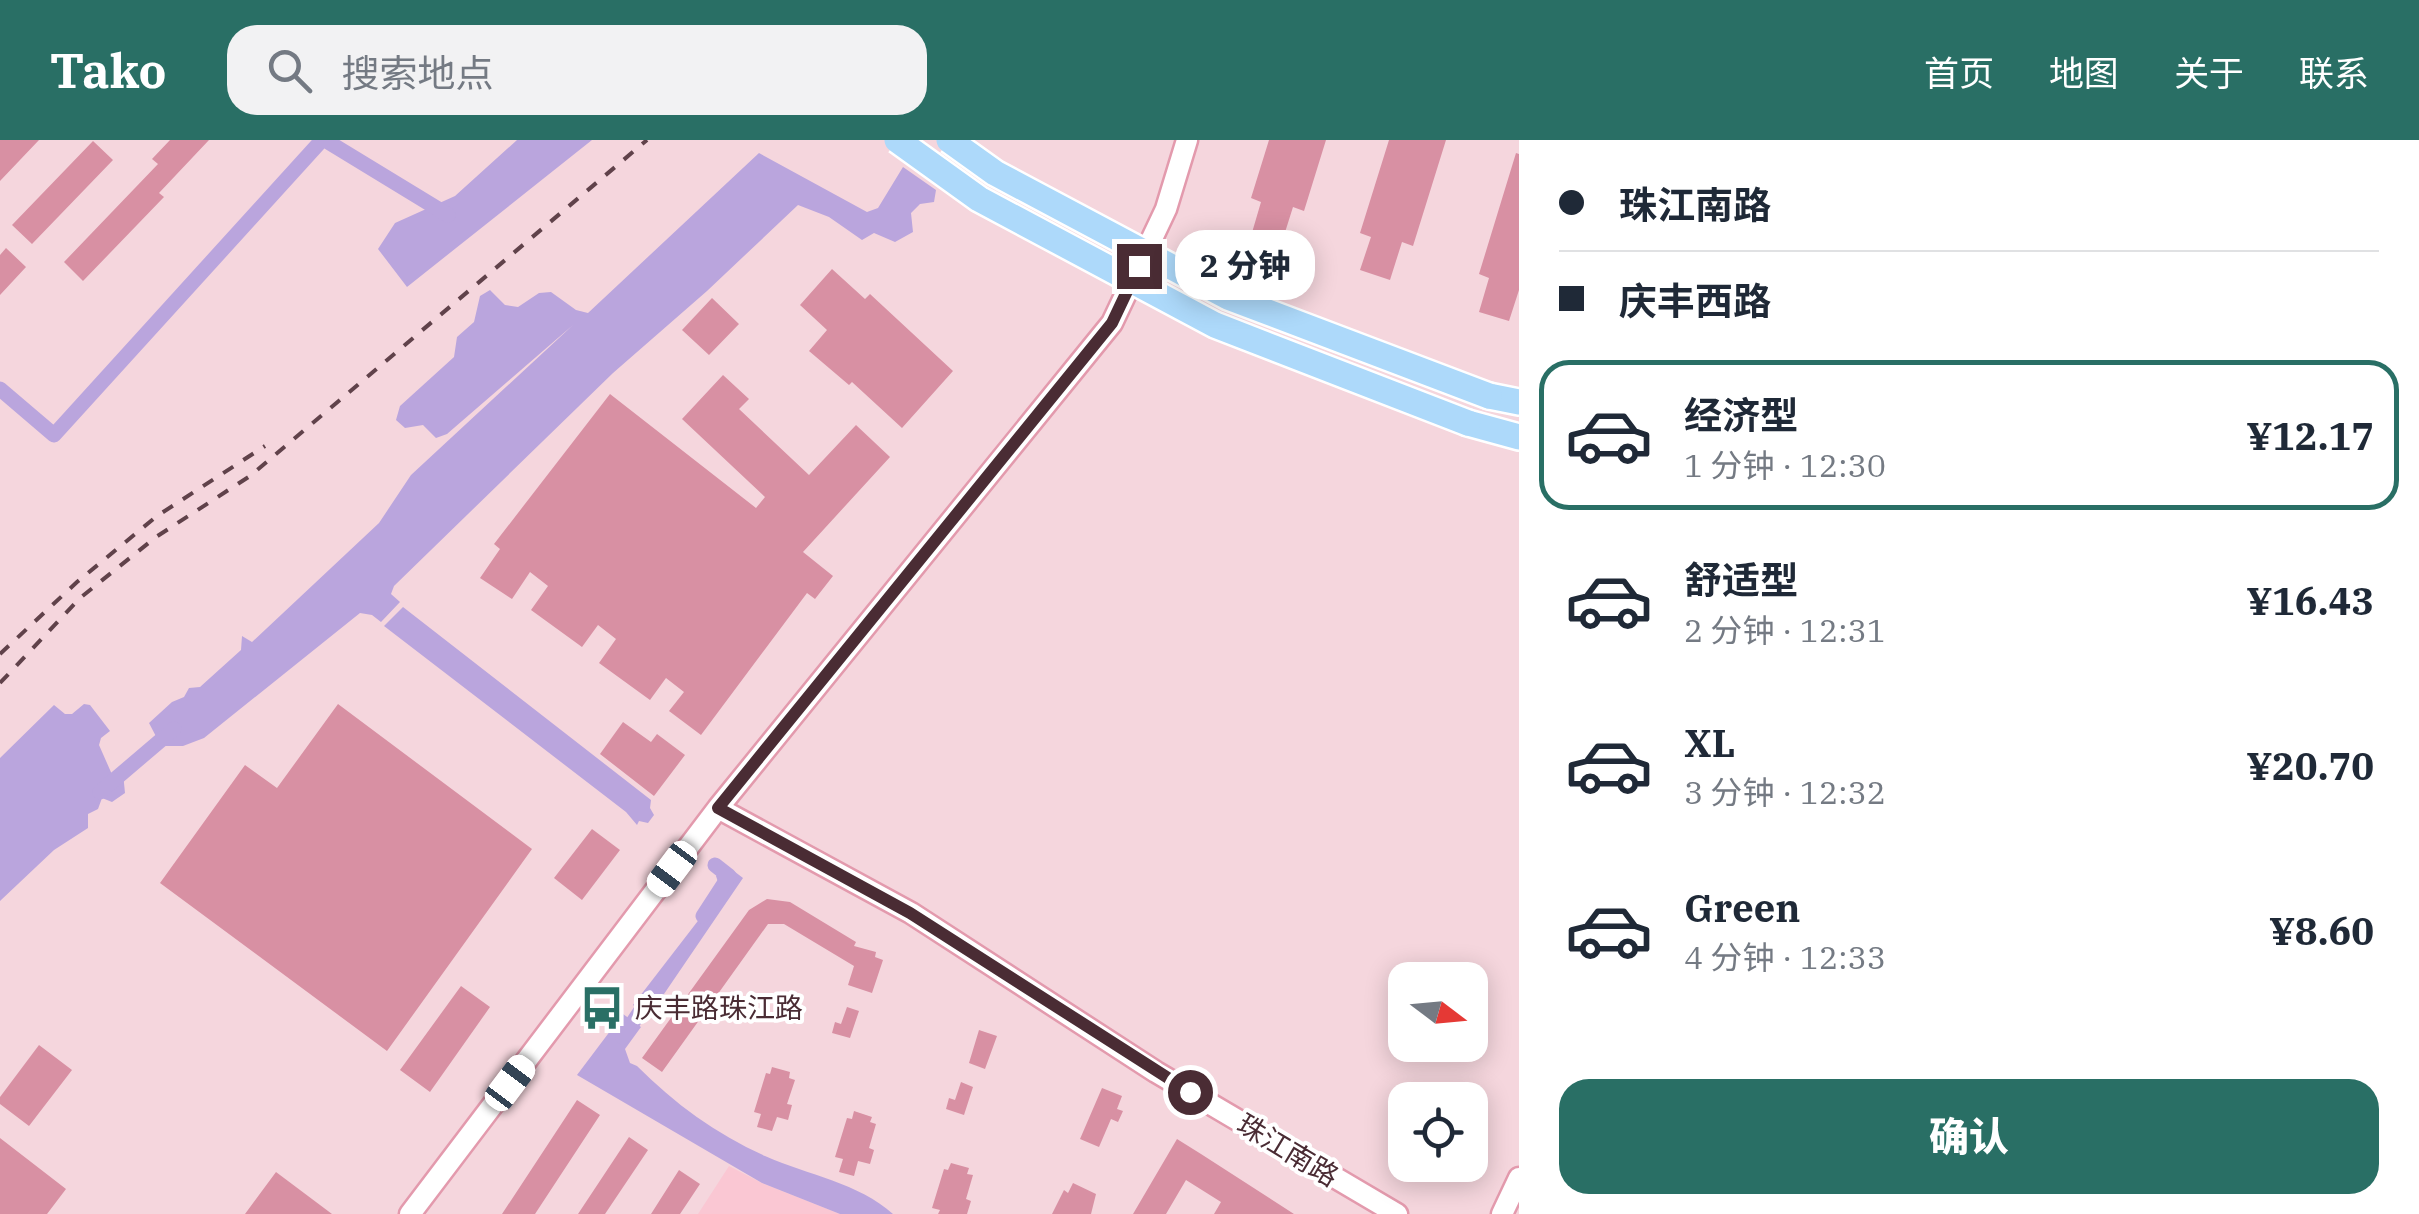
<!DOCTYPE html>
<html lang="zh">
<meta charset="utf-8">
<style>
:root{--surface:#fff;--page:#f2f2f3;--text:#1f2937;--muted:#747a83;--line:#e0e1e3;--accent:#296f65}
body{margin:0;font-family:"IBM Plex Serif","Noto Sans SC",serif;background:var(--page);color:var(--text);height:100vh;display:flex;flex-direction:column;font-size:38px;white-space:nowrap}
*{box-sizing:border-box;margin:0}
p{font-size:32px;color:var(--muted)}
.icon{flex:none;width:55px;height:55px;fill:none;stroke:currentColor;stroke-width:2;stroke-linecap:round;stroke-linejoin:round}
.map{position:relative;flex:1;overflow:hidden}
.sheet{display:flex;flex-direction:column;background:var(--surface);width:900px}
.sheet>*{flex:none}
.guide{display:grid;align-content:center;height:220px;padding:0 40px;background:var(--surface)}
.needle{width:65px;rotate:106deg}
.tools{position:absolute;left:1388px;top:822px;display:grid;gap:20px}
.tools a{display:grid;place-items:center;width:100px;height:100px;border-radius:20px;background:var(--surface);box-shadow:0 5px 25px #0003;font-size:50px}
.end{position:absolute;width:45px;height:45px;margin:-22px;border:12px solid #4a2c34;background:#fff;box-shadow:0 0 0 5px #fff}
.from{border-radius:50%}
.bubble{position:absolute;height:70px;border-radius:30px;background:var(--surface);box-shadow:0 5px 25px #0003;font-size:32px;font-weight:800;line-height:70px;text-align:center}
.car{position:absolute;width:30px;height:60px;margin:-30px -15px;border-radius:12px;box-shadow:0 0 8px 2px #0007;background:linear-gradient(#fff 24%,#345 0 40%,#fff 0 76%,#345 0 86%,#fff 0)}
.guide b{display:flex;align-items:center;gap:35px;height:95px;font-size:38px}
.guide b+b{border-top:2px solid var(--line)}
.guide i{width:25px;height:25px;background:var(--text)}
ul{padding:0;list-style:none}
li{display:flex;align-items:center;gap:30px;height:150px;margin:0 20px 15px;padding:0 20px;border:5px solid transparent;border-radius:30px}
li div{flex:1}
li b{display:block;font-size:38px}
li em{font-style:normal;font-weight:800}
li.active{border-color:var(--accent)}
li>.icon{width:90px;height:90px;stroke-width:1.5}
.button{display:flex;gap:20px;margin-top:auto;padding:20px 40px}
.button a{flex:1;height:115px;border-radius:30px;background:var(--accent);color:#fff;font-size:40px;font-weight:800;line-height:115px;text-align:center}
header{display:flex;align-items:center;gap:60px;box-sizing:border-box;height:140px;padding:0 50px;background:var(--accent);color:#fff}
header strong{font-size:48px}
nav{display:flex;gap:55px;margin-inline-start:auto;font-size:35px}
.search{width:700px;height:90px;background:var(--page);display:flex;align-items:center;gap:25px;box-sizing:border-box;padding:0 35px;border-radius:30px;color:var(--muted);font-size:38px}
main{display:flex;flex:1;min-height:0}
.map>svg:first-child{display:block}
.built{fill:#fac7d3}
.water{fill:#baa5dd}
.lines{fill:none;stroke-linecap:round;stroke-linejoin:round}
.canal{stroke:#baa5dd;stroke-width:15}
.building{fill:#d890a3}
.tertiary-casing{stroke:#e39aad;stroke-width:25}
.primary-casing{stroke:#fff;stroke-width:30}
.tertiary{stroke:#fff;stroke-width:20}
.primary{stroke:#add9fa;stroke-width:25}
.rail{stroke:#60424a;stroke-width:4;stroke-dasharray:12 12;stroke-linecap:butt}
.primary-bridge-casing{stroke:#fff;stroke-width:30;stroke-linecap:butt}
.primary-bridge{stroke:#add9fa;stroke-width:25}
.route{stroke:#4a2c34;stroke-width:12}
.labels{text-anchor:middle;stroke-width:8;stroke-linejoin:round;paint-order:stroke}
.poi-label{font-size:28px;fill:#4a2c34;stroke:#fff;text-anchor:start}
.street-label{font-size:28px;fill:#4a2c34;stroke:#fff}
</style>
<header>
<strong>Tako</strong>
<div class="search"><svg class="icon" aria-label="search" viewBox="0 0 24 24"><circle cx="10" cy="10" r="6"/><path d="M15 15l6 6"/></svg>搜索地点</div>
<nav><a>首页</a><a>地图</a><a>关于</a><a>联系</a></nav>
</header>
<main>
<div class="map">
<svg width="1519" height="1074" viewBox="0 0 1519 1074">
<rect width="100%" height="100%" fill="#f5d6dd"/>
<path class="built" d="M729 1026 762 1043 840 1074H698Z"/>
<path class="water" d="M517 0H592L407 147 378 109 395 83 455 56Z
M759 13 867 72 878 68 903 27 936 50 934 62 920 64 911 73 913 92 895 102 874 93 862 100 829 77 798 65 707 151 613 233 394 446 391 454 400 462 381 482 372 475 360 473 204 598 183 606H161L149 583 172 562 184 557 189 548 200 547 241 510 242 496 252 502 379 383 411 335 573 185 447 294 436 298 423 285 405 288 396 280 400 266 454 217 457 197 474 182 480 156 490 150 505 165 518 167 539 153 551 152 576 170 588 173Z
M403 467 651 660 650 668 654 675 648 683 639 681 637 685 626 672 384 486Z
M84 564 90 565 110 591 101 598 99 605 114 639 123 633 125 653 112 662 102 658 98 669 88 674V688L54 710 0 761V618L54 565 65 574H72Z
M726 725 743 738 649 876 633 865 721 751 716 736Z
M623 874 641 887 625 909 630 923 637 926C675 964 716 994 765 1016 808 1035 859 1043 893 1074H840L762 1043 577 935Z"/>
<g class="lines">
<path class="canal" d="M325 0 448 75
M0 249 54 295 322 0
M100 652 174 589
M703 776 729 736 715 725
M623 897 652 854"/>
</g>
<path class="building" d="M0 0H39L0 41Z
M170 0H209L159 53 164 57 83 141 64 122 158 24 152 19Z
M1269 0H1326L1304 71 1293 67 1281 105 1251 96 1261 62 1251 58Z
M1389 0H1446L1413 106 1402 102 1390 140 1360 130 1371 97 1360 93Z
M93 1 113 20 32 104 12 85Z
M1516 13 1519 14V150L1509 181 1479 172 1489 138 1479 134Z
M6 108 26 127 0 155V115Z
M832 129 865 159 870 154 953 231 902 288 852 242 849 245 809 211 827 190 800 165Z
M712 158 739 184 709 215 682 190Z
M723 235 749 259 739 269 809 335 856 285 890 317 803 412 833 436 815 459 807 453 701 595 669 571 684 552 666 538 650 560 599 523 616 499 598 485 582 507 531 470 548 446 530 432 512 459 480 438 500 409 494 404 610 254 756 368 765 357 682 279Z
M338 564 532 709 387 911 160 743 245 625 277 648Z
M623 582 651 602 657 594 685 615 654 656 600 614Z
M592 689 620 710 582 760 554 738Z
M767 759 790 762 856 802 854 806 876 812 875 817 883 820 872 853 848 845 854 826 784 784H768L662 932 642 918 749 770Z
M461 846 490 867 430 952 400 930Z
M847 867 859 871 850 898 832 893 835 882 841 884Z
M979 890 997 896 985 929 969 923Z
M39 905 72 930 29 986 0 964V957Z
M772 927 790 932 789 938 795 940 787 964 792 965 788 980 777 977 772 991 757 987 761 974 754 972 766 933 770 934Z
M961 942 973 947 964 975 946 969 949 958 955 960Z
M1102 948 1122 956 1117 969 1123 971 1118 982 1111 979 1099 1007 1080 999Z
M577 960 600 975 535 1074H502Z
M854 971 872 977 870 982 876 984 869 1008 874 1010 870 1024 858 1021 854 1036 839 1032 843 1019 835 1017 847 978 852 979Z
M629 997 648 1010 605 1074H578Z
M0 998 66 1049 47 1074H0Z
M1177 999 1201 1014 1294 1074H1214L1221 1062 1186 1040 1166 1074H1133Z
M951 1023 969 1028 967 1034 973 1035 966 1059 971 1061 967 1074H938L940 1070 932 1068 944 1029 948 1030Z
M679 1030 700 1044 680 1074H651Z
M276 1032 332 1074H245Z
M1073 1043 1096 1054 1091 1074H1052L1064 1050 1068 1053Z"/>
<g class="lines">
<g class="tertiary-casing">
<path id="tertiary" d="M718 668 911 773 1156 932 1397 1074
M410 1074 718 668 1112 183 1166 69 1187 0
M1502 1074 1519 1038"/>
</g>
<g class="primary-casing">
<path id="primary" d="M1489 256 1519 262
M1468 283 1519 297"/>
</g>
<use href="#tertiary" class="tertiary"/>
<use href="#primary" class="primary"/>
<path class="rail" d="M0 514 77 442 157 376 265 306
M0 543 80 458 156 397 250 336 647 0"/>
<g class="primary-bridge-casing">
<path id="primary-bridge" d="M897 0 979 59 1215 185 1468 283
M949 0 995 33 1228 157 1489 256"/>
</g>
<use href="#primary-bridge" class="primary-bridge"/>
</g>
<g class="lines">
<path class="route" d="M1139 126 1112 183 718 668 910 773 1190 952"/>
</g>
<defs>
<g id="bus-bare" transform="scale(3.45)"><path d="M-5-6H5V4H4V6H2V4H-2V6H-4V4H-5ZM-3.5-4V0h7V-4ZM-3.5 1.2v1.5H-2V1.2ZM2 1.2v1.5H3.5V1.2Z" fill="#296f65" stroke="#fff" stroke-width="2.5" paint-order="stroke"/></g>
</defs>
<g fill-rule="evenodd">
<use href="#bus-bare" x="602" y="868"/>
</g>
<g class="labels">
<g class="poi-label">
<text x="635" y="878">庆丰路珠江路</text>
</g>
<g class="street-label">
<text transform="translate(1288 1010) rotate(31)" y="10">珠江南路</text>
</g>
</g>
</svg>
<div class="tools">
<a><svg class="needle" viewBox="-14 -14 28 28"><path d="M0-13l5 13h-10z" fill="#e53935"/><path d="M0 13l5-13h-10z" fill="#747a83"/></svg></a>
<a><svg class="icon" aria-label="locate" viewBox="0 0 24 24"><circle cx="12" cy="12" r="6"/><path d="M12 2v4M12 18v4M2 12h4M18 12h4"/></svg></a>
</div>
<i class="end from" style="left:1190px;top:952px"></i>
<i class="end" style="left:1139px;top:126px"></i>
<div class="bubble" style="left:1175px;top:90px;width:140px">2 分钟</div>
<i class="car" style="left:672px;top:729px;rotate:217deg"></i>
<i class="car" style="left:510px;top:943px;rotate:37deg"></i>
</div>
<section class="sheet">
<div class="guide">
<b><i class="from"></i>珠江南路</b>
<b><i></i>庆丰西路</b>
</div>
<ul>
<li class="active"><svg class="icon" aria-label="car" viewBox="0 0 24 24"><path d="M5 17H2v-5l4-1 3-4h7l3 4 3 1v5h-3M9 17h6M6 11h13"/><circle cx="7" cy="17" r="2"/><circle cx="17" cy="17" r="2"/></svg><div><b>经济型</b><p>1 分钟 · 12:30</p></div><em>¥12.17</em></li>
<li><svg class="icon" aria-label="car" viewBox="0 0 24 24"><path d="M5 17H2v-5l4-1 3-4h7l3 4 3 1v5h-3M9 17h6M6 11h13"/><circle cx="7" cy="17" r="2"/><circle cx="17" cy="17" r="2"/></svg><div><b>舒适型</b><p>2 分钟 · 12:31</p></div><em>¥16.43</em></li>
<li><svg class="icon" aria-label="car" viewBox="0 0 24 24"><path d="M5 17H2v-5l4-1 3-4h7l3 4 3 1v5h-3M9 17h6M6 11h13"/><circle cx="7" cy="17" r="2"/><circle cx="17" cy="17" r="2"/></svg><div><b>XL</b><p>3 分钟 · 12:32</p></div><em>¥20.70</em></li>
<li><svg class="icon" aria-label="car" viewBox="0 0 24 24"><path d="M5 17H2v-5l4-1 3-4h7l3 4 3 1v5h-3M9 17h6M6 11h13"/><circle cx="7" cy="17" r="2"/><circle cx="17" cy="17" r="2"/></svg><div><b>Green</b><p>4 分钟 · 12:33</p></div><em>¥8.60</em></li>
</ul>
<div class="button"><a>确认</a></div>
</section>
</main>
